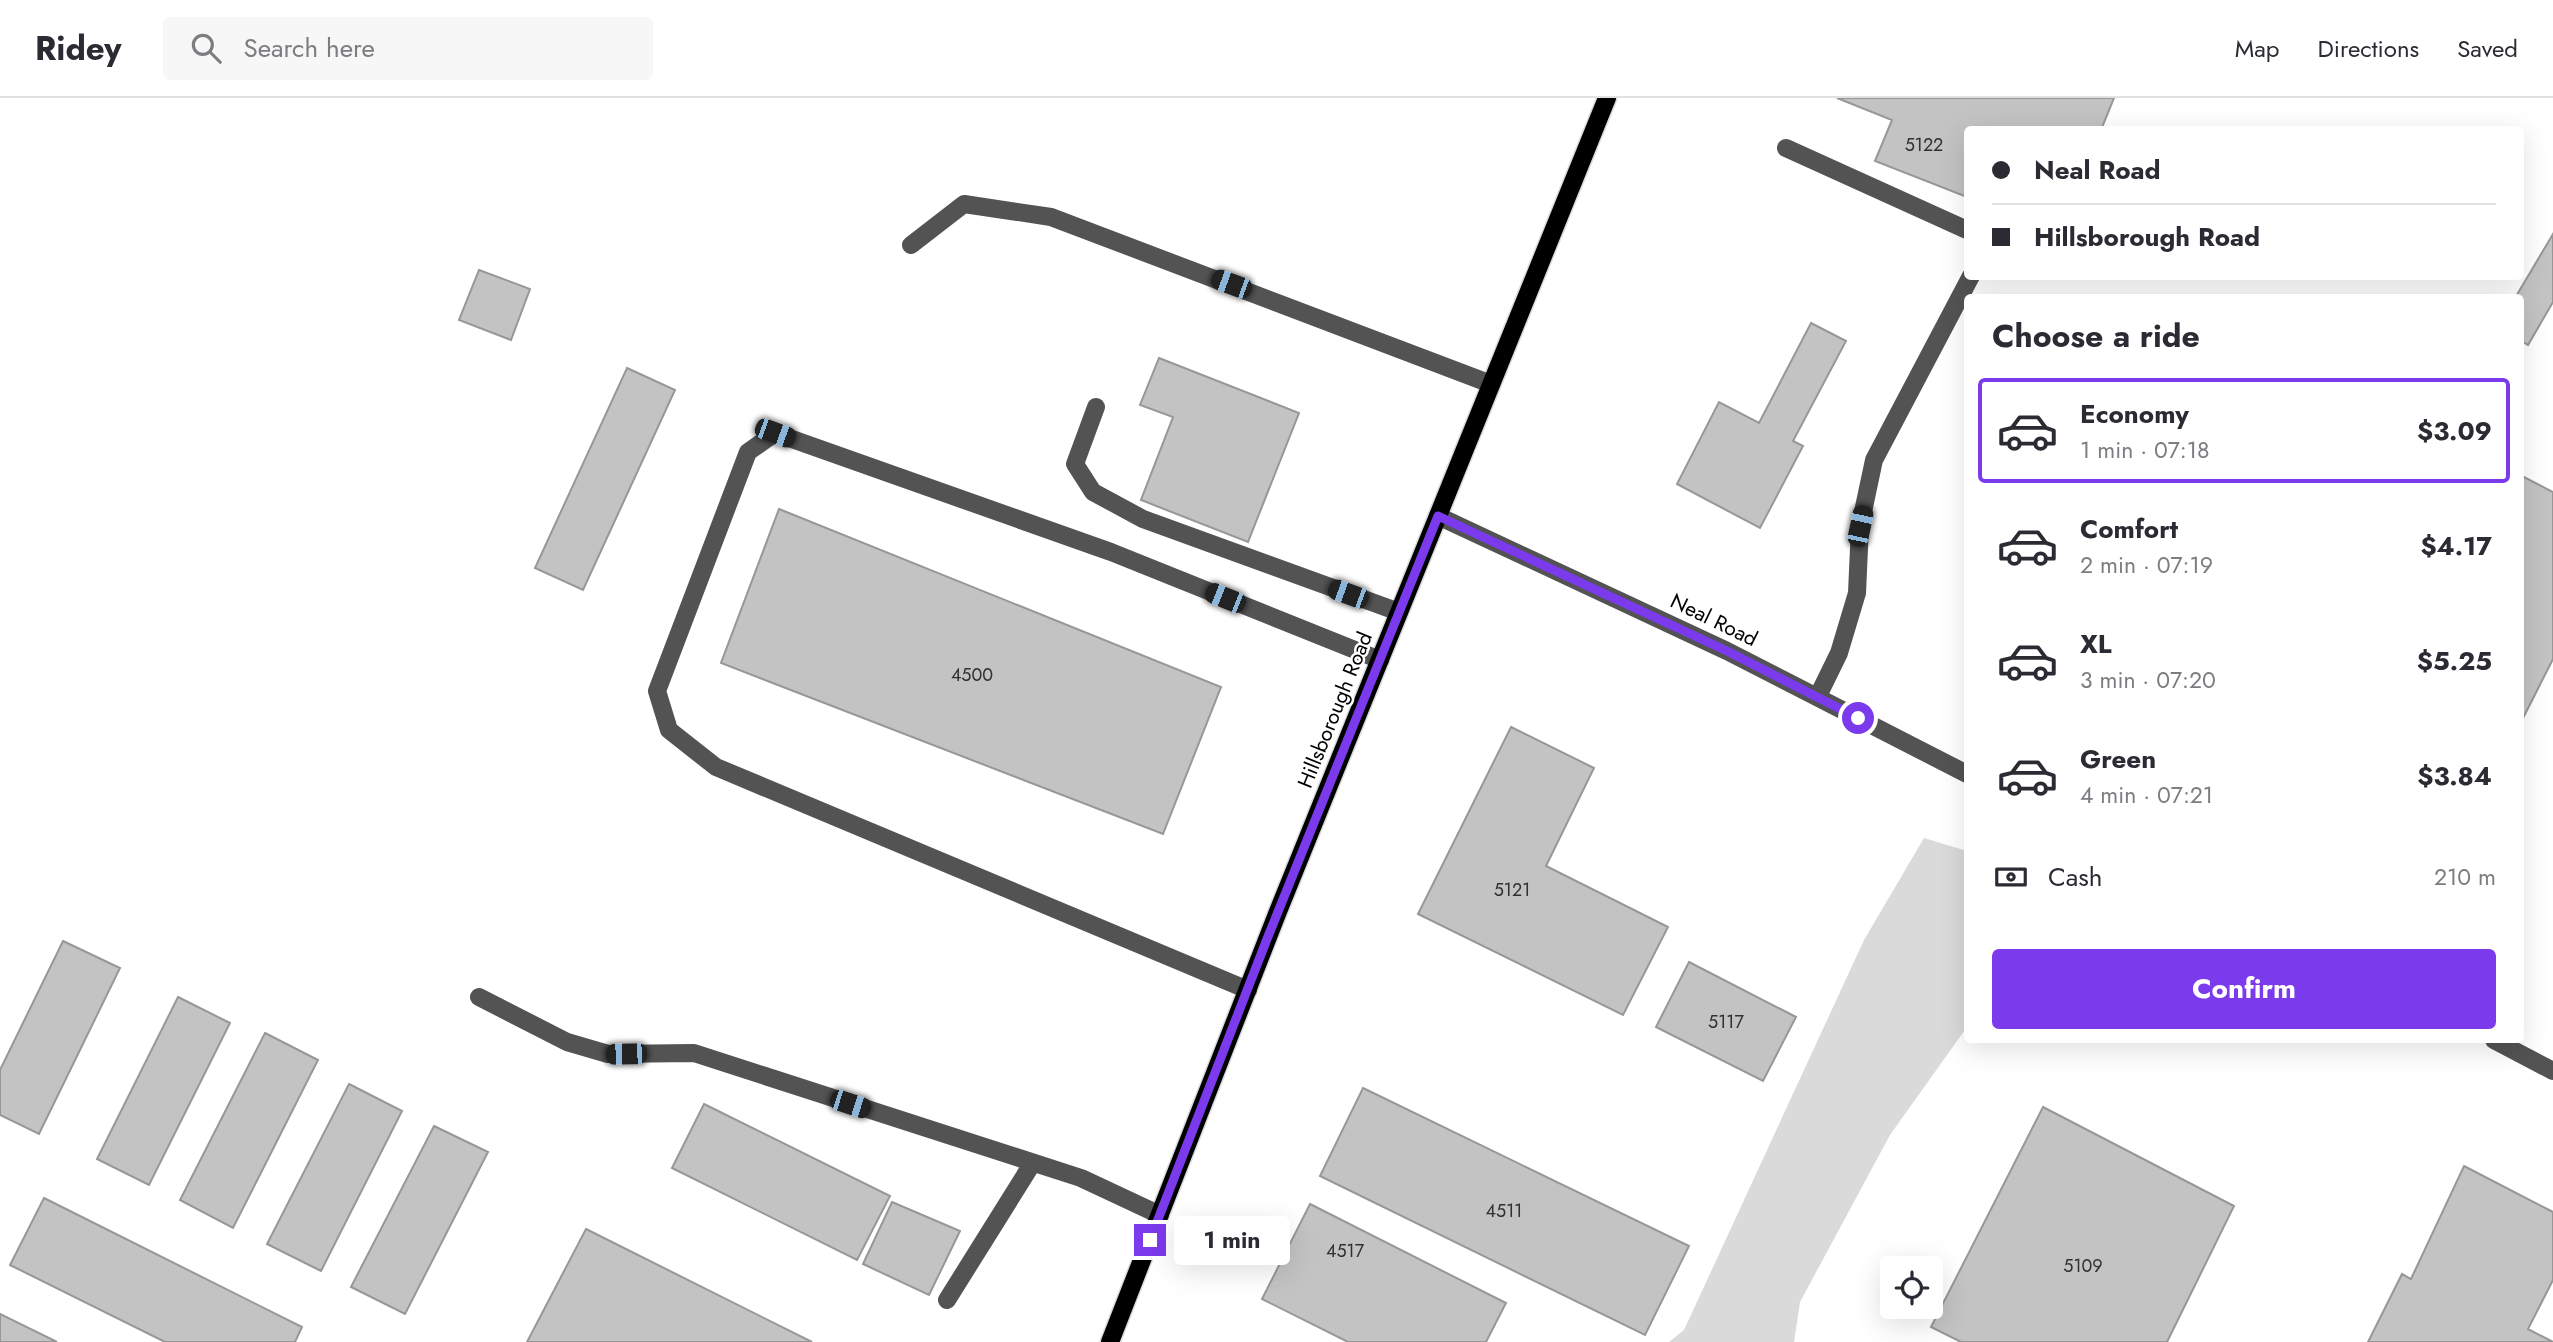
<!DOCTYPE html>
<meta charset="utf-8">
<style>
:root{--surface:#fff;--page:#f7f7f7;--text:#2b2b33;--muted:#7c7c81;--line:#e1e1e2;--accent:#7c3aed}
body{margin:0;font-family:Jost,sans-serif;background:var(--page);color:var(--text);height:100vh;display:flex;flex-direction:column;font-size:26px;white-space:nowrap}
*{box-sizing:border-box;margin:0}
p{font-size:23px;color:var(--muted)}
.icon{flex:none;width:38px;height:38px;fill:none;stroke:currentColor;stroke-width:2;stroke-linecap:round;stroke-linejoin:round}
.map{position:relative;flex:1;overflow:hidden}
.details{position:absolute;left:1964px;top:196px;width:560px;height:749px;display:flex;flex-direction:column;background:var(--surface);border-radius:7px;box-shadow:0 7px 28px #0002}
.details>*{flex:none}
.guide{position:absolute;left:1964px;top:28px;width:560px;height:154px;border-radius:7px;box-shadow:0 7px 28px #0002;display:grid;align-content:center;height:154px;padding:0 28px;background:var(--surface)}
.fabs{position:absolute;left:1880px;top:1158px;display:grid;gap:14px}
.fabs a{display:grid;place-items:center;width:63px;height:63px;border-radius:7px;background:var(--surface);box-shadow:0 7px 28px #0002;font-size:35px}
.end{position:absolute;width:32px;height:32px;margin:-16px;border:9px solid #7c3aed;background:#fff;box-shadow:0 0 0 4px #fff}
.from{border-radius:50%}
.bubble{position:absolute;height:49px;border-radius:7px;background:var(--surface);box-shadow:0 7px 28px #0002;font-size:23px;font-weight:700;line-height:49px;text-align:center}
.car{position:absolute;width:21px;height:42px;margin:-21px -10px;border-radius:9px;box-shadow:0 0 5px 2px #0007;background:linear-gradient(#222 24%,#8ab4d8 0 40%,#222 0 76%,#8ab4d8 0 86%,#222 0)}
.guide b{display:flex;align-items:center;gap:24px;height:66px;font-size:26px}
.guide b+b{border-top:2px solid var(--line)}
.guide i{width:18px;height:18px;background:var(--text)}
ul{padding:0;list-style:none}
li{display:flex;align-items:center;gap:21px;height:105px;margin:0 14px 10px;padding:0 14px;border:4px solid transparent;border-radius:7px}
li div{flex:1}
li b{display:block;font-size:26px}
li em{font-style:normal;font-weight:700}
li.current{border-color:var(--accent)}
li>.icon{width:63px;height:63px;stroke-width:1.5}
h2{padding:0 28px;font-size:32px;line-height:84px}
.pay{display:flex;align-items:center;gap:18px;height:77px;padding:0 28px;font-size:26px}
.pay p{margin-inline-start:auto}
.button{display:flex;gap:14px;margin-top:auto;padding:14px 28px}
.button a{flex:1;height:80px;border-radius:7px;background:var(--accent);color:#fff;font-size:28px;font-weight:700;line-height:80px;text-align:center}
header{display:flex;align-items:center;gap:42px;box-sizing:border-box;height:98px;padding:0 35px;background:var(--surface);border-bottom:2px solid var(--line)}
header strong{font-size:33px}
nav{display:flex;gap:38px;margin-inline-start:auto;font-size:24px}
.search{width:490px;height:63px;background:var(--page);display:flex;align-items:center;gap:18px;box-sizing:border-box;padding:0 24px;border-radius:7px;color:var(--muted);font-size:26px}
.map>svg:first-child{display:block}
.green{fill:#dadada}
.building{fill:#c3c3c3;stroke:#979797;stroke-width:2}
.lines{fill:none;stroke-linecap:round;stroke-linejoin:round}
.major-casing{stroke:#dbdbdb;stroke-width:21}
.minor{stroke:#535353;stroke-width:18}
.major{stroke:#000;stroke-width:18}
.route{stroke:#7c3aed;stroke-width:9}
.labels{text-anchor:middle;stroke-width:5;stroke-linejoin:round;paint-order:stroke}
.number-label{font-size:18px;fill:#313131}
.street-label{font-size:21px;fill:#000;stroke:#fff}
</style>
<header>
<strong>Ridey</strong>
<div class="search"><svg class="icon" aria-label="search" viewBox="0 0 24 24"><circle cx="10" cy="10" r="6"/><path d="M15 15l6 6"/></svg>Search here</div>
<nav><a>Map</a><a>Directions</a><a>Saved</a></nav>
</header>
<div class="map">
<svg width="2553" height="1244" viewBox="0 0 2553 1244">
<rect width="100%" height="100%" fill="#fff"/>
<path class="green" d="M1924 740 1967 753V929L1890 1037 1800 1204 1794 1244H1669L1684 1232 1864 842Z"/>
<path class="building" d="M1837 0H2114L2101 32H1967V99L1875 63 1892 22Z
M2553 136V204L2528 247 2520 242V200H2515Z
M479 172 530 191 511 242 459 222Z
M1811 225 1846 243 1793 343 1803 348 1760 430 1677 386 1719 304 1759 325Z
M1159 260 1299 315 1248 444 1141 402 1173 319 1140 307Z
M627 270 675 292 583 492 535 470Z
M2520 377 2553 394V561L2520 626Z
M779 411 1221 589 1163 736 721 565Z
M1511 629 1594 670 1546 768 1668 829 1623 917 1418 816Z
M63 843 120 870 39 1036 0 1017V972Z
M1689 864 1796 919 1763 983 1656 929Z
M178 899 230 925 149 1087 97 1061Z
M265 935 318 962 233 1130 180 1102Z
M349 986 402 1013 321 1173 267 1146Z
M1363 990 1689 1148 1645 1237 1320 1078Z
M704 1006 890 1098 857 1162 672 1070Z
M2043 1009 2234 1108 2167 1244H1961L1931 1229Z
M434 1028 488 1054 405 1216 351 1189Z
M2464 1068 2553 1114V1182L2528 1231 2553 1244H2368L2402 1176 2411 1181Z
M44 1100 302 1229 295 1244H165L10 1167Z
M892 1104 960 1133 929 1197 863 1166Z
M1310 1106 1506 1205 1486 1244H1348L1262 1201Z
M586 1131 812 1244H527Z
M0 1216 57 1244H0Z"/>
<g class="lines">
<g class="major-casing">
<path id="major" d="M1110 1244 1277 816 1607 0"/>
</g>
<path class="minor" d="M1786 50 1967 132
M911 147 964 106 1051 119 1491 286
M1096 309 1075 366 1093 394 1143 421 1399 514
M1438 418 1727 553 1967 676
M1818 598 1839 555 1857 495 1860 428 1874 362 1971 178
M1248 892 716 669 669 632 657 593 748 354 775 335 1111 454 1380 562
M479 899 567 944 608 956 694 955 1081 1080 1160 1117
M2494 942 2553 973
M947 1202 1032 1066"/>
<use href="#major" class="major"/>
</g>
<g class="lines">
<path class="route" d="M1150 1142 1267 841 1438 418 1727 553 1858 620"/>
</g>
<g class="labels">
<g class="number-label">
<text x="1924" y="53">5122</text>
<text x="972" y="583">4500</text>
<text x="1512" y="798">5121</text>
<text x="1726" y="930">5117</text>
<text x="1504" y="1119">4511</text>
<text x="1345" y="1159">4517</text>
<text x="2083" y="1174">5109</text>
</g>
<g class="street-label">
<text transform="translate(1714 522) rotate(26)" y="7">Neal Road</text>
<text transform="translate(1335 612) rotate(-68)" y="7">Hillsborough Road</text>
</g>
</g>
</svg>
<div class="fabs">
<a><svg class="icon" aria-label="locate" viewBox="0 0 24 24"><circle cx="12" cy="12" r="6"/><path d="M12 2v4M12 18v4M2 12h4M18 12h4"/></svg></a>
</div>
<i class="end from" style="left:1858px;top:620px"></i>
<i class="end" style="left:1150px;top:1142px"></i>
<div class="bubble" style="left:1174px;top:1118px;width:116px">1 min</div>
<i class="car" style="left:1231px;top:186px;rotate:290deg"></i>
<i class="car" style="left:775px;top:335px;rotate:110deg"></i>
<i class="car" style="left:1860px;top:428px;rotate:12deg"></i>
<i class="car" style="left:1348px;top:496px;rotate:290deg"></i>
<i class="car" style="left:1225px;top:500px;rotate:292deg"></i>
<i class="car" style="left:626px;top:956px;rotate:269deg"></i>
<i class="car" style="left:850px;top:1006px;rotate:108deg"></i>
<div class="guide">
<b><i class="from"></i>Neal Road</b>
<b><i></i>Hillsborough Road</b>
</div>
<section class="details">
<h2>Choose a ride</h2>
<ul>
<li class="current"><svg class="icon" aria-label="car" viewBox="0 0 24 24"><path d="M5 17H2v-5l4-1 3-4h7l3 4 3 1v5h-3M9 17h6M6 11h13"/><circle cx="7" cy="17" r="2"/><circle cx="17" cy="17" r="2"/></svg><div><b>Economy</b><p>1 min · 07:18</p></div><em>$3.09</em></li>
<li><svg class="icon" aria-label="car" viewBox="0 0 24 24"><path d="M5 17H2v-5l4-1 3-4h7l3 4 3 1v5h-3M9 17h6M6 11h13"/><circle cx="7" cy="17" r="2"/><circle cx="17" cy="17" r="2"/></svg><div><b>Comfort</b><p>2 min · 07:19</p></div><em>$4.17</em></li>
<li><svg class="icon" aria-label="car" viewBox="0 0 24 24"><path d="M5 17H2v-5l4-1 3-4h7l3 4 3 1v5h-3M9 17h6M6 11h13"/><circle cx="7" cy="17" r="2"/><circle cx="17" cy="17" r="2"/></svg><div><b>XL</b><p>3 min · 07:20</p></div><em>$5.25</em></li>
<li><svg class="icon" aria-label="car" viewBox="0 0 24 24"><path d="M5 17H2v-5l4-1 3-4h7l3 4 3 1v5h-3M9 17h6M6 11h13"/><circle cx="7" cy="17" r="2"/><circle cx="17" cy="17" r="2"/></svg><div><b>Green</b><p>4 min · 07:21</p></div><em>$3.84</em></li>
</ul>
<div class="pay"><svg class="icon" aria-label="cash" viewBox="0 0 24 24"><path d="M3 7h18v10H3z"/><circle cx="12" cy="12" r="2"/></svg>Cash<p>210 m</p></div>
<div class="button"><a>Confirm</a></div>
</section>
</div>
